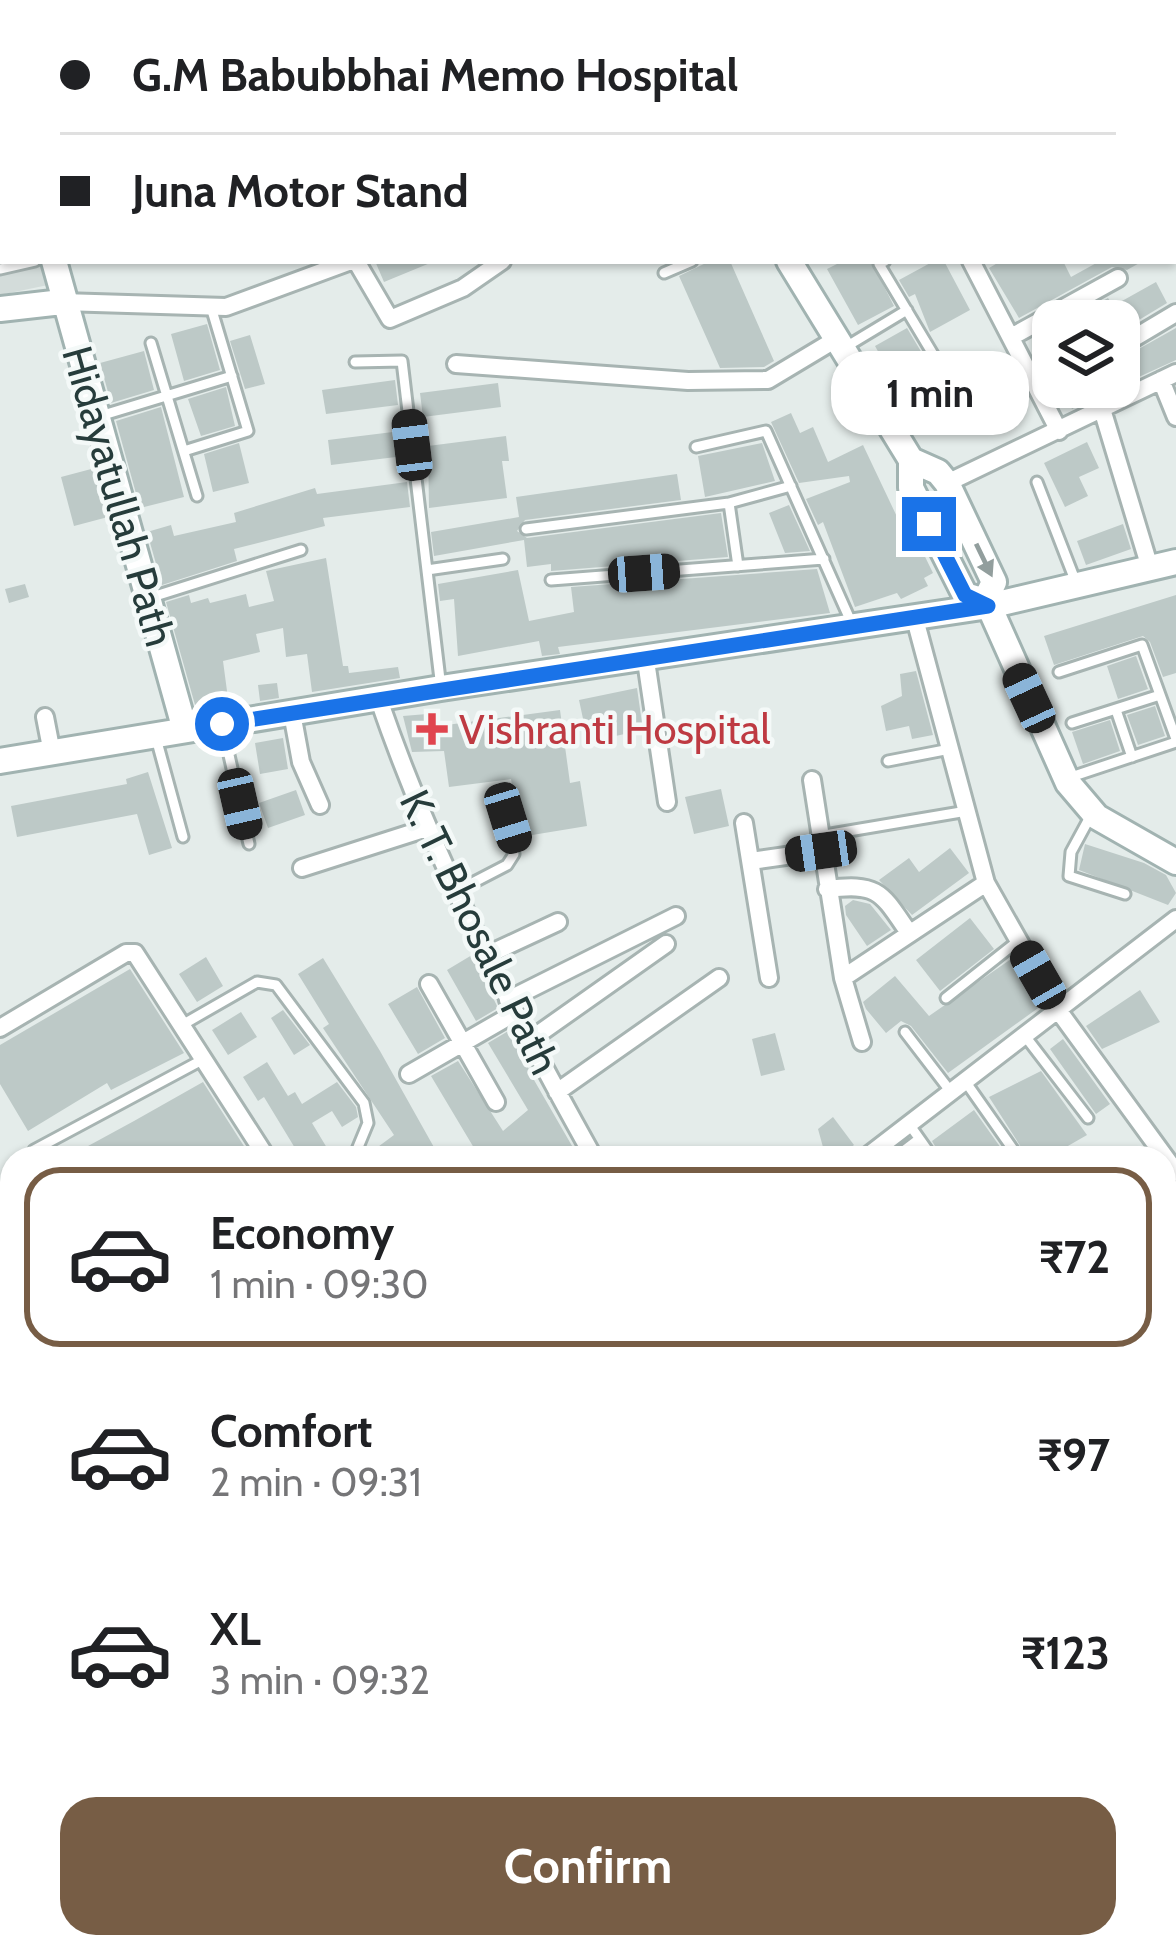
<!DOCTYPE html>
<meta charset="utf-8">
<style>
:root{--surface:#fff;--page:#f2f2f2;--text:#202124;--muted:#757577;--line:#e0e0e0;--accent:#775d45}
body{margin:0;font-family:Cabin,sans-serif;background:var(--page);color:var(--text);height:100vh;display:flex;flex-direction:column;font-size:45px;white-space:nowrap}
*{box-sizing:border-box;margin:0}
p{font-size:39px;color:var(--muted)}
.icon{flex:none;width:66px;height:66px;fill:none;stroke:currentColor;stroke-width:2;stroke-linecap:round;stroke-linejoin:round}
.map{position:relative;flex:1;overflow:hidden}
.details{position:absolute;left:0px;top:1146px;width:1176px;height:813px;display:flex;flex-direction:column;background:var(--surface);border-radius:36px 36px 0 0;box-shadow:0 3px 9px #0004}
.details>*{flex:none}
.guide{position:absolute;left:0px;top:0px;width:1176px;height:264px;box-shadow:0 3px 9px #0004;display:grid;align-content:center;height:264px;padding:0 60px;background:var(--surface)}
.buttons{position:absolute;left:1032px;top:300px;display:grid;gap:24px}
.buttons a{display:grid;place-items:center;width:108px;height:108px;border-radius:24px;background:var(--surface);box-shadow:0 3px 9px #0004;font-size:60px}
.end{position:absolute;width:54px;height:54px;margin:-27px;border:15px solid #1a73e8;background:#fff;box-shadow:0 0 0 6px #fff}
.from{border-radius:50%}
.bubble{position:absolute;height:84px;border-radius:36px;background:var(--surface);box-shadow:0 3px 9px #0004;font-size:39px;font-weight:700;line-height:84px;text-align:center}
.car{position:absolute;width:36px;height:72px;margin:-36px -18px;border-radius:15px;box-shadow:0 0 9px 3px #0007;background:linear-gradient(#222 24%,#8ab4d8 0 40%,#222 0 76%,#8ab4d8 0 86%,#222 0)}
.guide b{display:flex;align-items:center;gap:42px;height:114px;font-size:45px}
.guide b+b{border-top:3px solid var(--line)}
.guide i{width:30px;height:30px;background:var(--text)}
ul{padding:21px 0 0;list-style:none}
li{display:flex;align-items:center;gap:36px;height:180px;margin:0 24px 18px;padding:0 36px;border:6px solid transparent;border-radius:36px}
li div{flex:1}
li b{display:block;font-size:45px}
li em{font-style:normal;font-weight:700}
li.on{border-color:var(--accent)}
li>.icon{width:108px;height:108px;stroke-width:1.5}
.button{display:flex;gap:24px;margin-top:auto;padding:24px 60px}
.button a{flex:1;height:138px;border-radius:36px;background:var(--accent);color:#fff;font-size:48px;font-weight:700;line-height:138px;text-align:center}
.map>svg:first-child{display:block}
.built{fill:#d3dcda}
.building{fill:#bdc9c7}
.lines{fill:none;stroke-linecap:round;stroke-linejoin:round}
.lane-casing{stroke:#a7b4b2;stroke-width:15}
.street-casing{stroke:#a7b4b2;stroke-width:22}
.secondary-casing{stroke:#a1b3b1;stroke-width:30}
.lane{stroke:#fff;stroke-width:9}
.street{stroke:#fff;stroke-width:16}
.secondary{stroke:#fff;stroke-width:24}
.oneway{fill:#929e9d}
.route{stroke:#1a73e8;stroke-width:15}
.health-dot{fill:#e0444e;stroke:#f4f9f8;stroke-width:4.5}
.labels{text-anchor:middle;stroke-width:9;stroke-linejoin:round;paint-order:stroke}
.street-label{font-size:42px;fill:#263c3b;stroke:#f4f9f8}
.health-label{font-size:42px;fill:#be3a42;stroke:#f4f9f8;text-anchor:start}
</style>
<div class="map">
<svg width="1176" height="1958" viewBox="0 0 1176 1958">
<rect width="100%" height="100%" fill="#e4ecea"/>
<path class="built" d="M0 70 3 261H46L48 285 0 295Z
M1164 1402 1176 1412V1765L1164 1767Z
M605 1947H1053V1958H609Z"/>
<path class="building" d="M375 261H435L384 282Z
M710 261H730L774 361 764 367 720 368 679 276Z
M843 261H871L894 306 858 325 827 269Z
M934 261H944L970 310 930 332 915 294 909 297 899 280Z
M1001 261H1063L1071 277 1100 261H1143L1127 270 1112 267 1019 318 989 268Z
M1156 282 1167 303 1119 332V321H1097L1090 308 1108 298 1113 306Z
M207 324 220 370 184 381 171 334Z
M907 328 935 375 901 393 875 346Z
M1176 328V360L1119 386V360Z
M250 335 265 384 245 389 230 341Z
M1053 335V384L1033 346Z
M144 351 154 390 111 403 100 363Z
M395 380 398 405 326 414 322 390Z
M498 383 501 407 423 417 420 393Z
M226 387 235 426 201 436 188 399Z
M1061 387H1117L1072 409Z
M161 407 184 497 140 508 116 421Z
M791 413 800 433 813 427 828 462 863 445 899 521 906 518 933 573 924 578 928 586 901 599 897 593 855 607 823 522 818 525 806 499 850 482 849 476 799 483 771 422Z
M401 431 404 456 331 465 328 440Z
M506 436 509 461H502L507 498 429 508 428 446Z
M1087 442 1099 468 1079 477 1088 496 1065 507 1044 463Z
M239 443 249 483 213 492 204 454Z
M762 443 775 481 705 497 698 456Z
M95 468 108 517 74 526 61 477Z
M677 474 681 500 525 520 517 531 527 538 721 513 728 557 551 571V564L527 567 524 540 434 556 431 532 519 517 516 497Z
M407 482 410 507 323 518 325 526 234 549 237 561 162 585 147 532 171 525 174 536 236 522 234 513 315 488 317 494Z
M789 505 810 551 785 553 769 513Z
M1123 524 1131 549 1086 565 1077 541Z
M326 558 343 666H348L349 673 398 667 400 678 312 692 307 654 286 657 283 628 256 634 260 652 223 661 229 706 197 712 166 602 189 595 191 603 208 598 210 603 246 594 249 607 274 601 266 571Z
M817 569 830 613 558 647 560 654 542 656 539 641 458 656 454 599 440 601 438 584 518 570 529 621 574 612 571 587Z
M25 584 29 597 9 603 5 589Z
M1176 595V673L1163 677 1150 642 1143 636 1054 665 1044 636Z
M1136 656 1148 689 1118 699 1107 666Z
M916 671 933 735 912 739 909 726 886 731 881 706 902 696 900 674Z
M277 683 279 698 260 701 258 685Z
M637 688 643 730 588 742 579 700Z
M1155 706 1165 736 1138 745 1127 715Z
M560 710 570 783 580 781 587 826 520 837 511 779 449 787 444 751 412 752 403 716 439 713V726Z
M1110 720 1120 751 1083 764 1072 732Z
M283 738 288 769 260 774 255 743Z
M148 772 172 848 149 855 137 814 17 837 11 806 127 784 126 779Z
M721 789 729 826 694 834 685 797Z
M296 790 305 815 268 828 259 803Z
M1085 844 1144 863 1166 875 1176 893 1168 905 1079 870Z
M950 848 969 873 912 915 879 880 909 858 919 872Z
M853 900 870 904 891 930 867 946 846 915 845 906Z
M970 918 994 949 940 991 916 960Z
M472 955 498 1008 476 1021 447 970Z
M206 957 223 986 197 1002 179 974Z
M1014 957 1041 1006 948 1073 911 1026 901 1021 886 1033 866 1009 863 1002 895 976 929 1016Z
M323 958 380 1051 440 1158H363L394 1135 323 1028 329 1024 298 974Z
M130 969 184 1053 111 1090 107 1083 28 1131 0 1084V1045Z
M417 987 445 1038 418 1054 388 1004Z
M1140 990 1160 1022 1102 1049 1086 1026Z
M283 1010 310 1045 294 1055 271 1018Z
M241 1012 257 1037 228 1055 212 1030Z
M510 1030 534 1080 579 1158H480L431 1076 458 1061 503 1131 528 1110 488 1043Z
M775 1033 785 1070 761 1076 752 1039Z
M1063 1039 1110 1104 1096 1114 1050 1049Z
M267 1062 288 1096 295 1092 302 1104 337 1082 356 1107 358 1117 342 1127 332 1111 312 1123 333 1158H301L264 1097 258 1101 243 1077Z
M1041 1071 1087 1135 1047 1158H1028L989 1097Z
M203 1082 249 1154 66 1158 134 1121Z
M974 1110 1008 1158H970L963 1149 942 1158 932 1141Z
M833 1117 854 1145 837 1158H826L818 1129Z
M0 1211 12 1219V1261L0 1255Z
M0 1895 12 1916V1958L0 1946Z"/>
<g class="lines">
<g class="lane-casing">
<path id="lane" d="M885 261 879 264 946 376
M0 269 35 261
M664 273 692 261
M151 343 197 496
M844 348 907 310
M355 362 402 361 441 688
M886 415 948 380
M100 416 232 376
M696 447 766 431 852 624
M184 451 248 431 211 307
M1037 482 1075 580
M729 503 738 566
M526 529 729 503 791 486
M427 570 503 559
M551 580 824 559
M149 598 301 550
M1059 672 1142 645 1176 739
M1116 710 1132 757
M1072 723 1160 695
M222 724 249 844
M156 738 183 837
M888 761 950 749
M1071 777 1176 742
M1090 817 1071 852 1069 876 1125 894
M819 836 967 811
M453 893 507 865 514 854 499 792
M946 998 1018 941
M182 1025 257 982 276 985 364 1103 368 1123 356 1152
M905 1032 951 1092
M1025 1036 1088 1118
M965 1081 1019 1158
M909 1124 933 1158
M34 1150 202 1060
M894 1158 919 1139"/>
</g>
<g class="street-casing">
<path id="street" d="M206 0 208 3
M884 0 886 3
M248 3 255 0
M632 3 636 0
M975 3 980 0
M1104 3 1109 0
M1173 32 1176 30
M1173 135 1176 133
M356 261 390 319 463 288 502 261
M971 261 1059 431
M62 302 226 307 351 261
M1011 337 1118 278
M1119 347 1176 313
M456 364 688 381 768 380 838 338
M1161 380 1176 417
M1102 409 1150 568
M947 483 1176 373
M915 619 986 883 1058 1010 1176 1172
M646 661 667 802
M379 700C436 864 509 1006 594 1158
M292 713 301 762 320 805
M45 717 52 753
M812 780 843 978 862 1042
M744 823 769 978
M751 861 821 851
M302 868 424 829
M827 889C879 883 881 892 909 933
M485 956 558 922
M843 978 986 883
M429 984 496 1102
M508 1000 676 916
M0 1028 126 953H135L267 1158
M530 1040 666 944
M409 1074 515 1013
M557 1092 719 978
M865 1158 1176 919
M1164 1232 1176 1222
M0 1268 12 1276
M0 1325 12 1319
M0 1359 12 1351
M0 1391 12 1384
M0 1428 12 1421
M0 1462 12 1455
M0 1496 12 1489
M0 1531 12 1525
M0 1568 12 1561
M0 1600 12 1593
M0 1633 12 1626
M0 1668 12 1661
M0 1702 12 1695
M0 1736 12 1754
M0 1853 12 1845
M1164 1894H1176
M139 1947 146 1958
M586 1947 592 1958
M257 1951 290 1958
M406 1958 421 1947
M495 1958 509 1947"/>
</g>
<g class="secondary-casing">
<path id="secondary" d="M509 0 513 3
M104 3 107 0
M0 56 3 60
M54 261 185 730
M789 261 911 460V488L965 595 985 601 994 582 947 483 938 472 911 460
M0 309 62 302
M989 606 1068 783 1097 817 1176 862
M0 761 441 688 989 606 1176 562"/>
</g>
<use href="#lane" class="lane"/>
<use href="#street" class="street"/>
<use href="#secondary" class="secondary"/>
</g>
<defs><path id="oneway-solid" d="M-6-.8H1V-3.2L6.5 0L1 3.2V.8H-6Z" transform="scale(3)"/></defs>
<use class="oneway" href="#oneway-solid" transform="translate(984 560) rotate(64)"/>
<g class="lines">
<path class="route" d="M222 724 988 606 965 595 929 524"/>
</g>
<path class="health-dot" d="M426 711h12v12h12v12h-12v12h-12v-12h-12v-12h12z"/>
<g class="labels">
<g class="street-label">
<text transform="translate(119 496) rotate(74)" y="15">Hidayatullah Path</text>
<text transform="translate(480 932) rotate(64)" y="15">K. T. Bhosale Path</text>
</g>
<g class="health-label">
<text x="459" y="744">Vishranti Hospital</text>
</g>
</g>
</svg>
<div class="buttons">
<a><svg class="icon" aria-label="layers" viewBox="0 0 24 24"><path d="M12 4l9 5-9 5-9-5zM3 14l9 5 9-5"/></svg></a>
</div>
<i class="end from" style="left:222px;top:724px"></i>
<i class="end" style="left:929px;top:524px"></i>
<div class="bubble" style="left:831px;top:351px;width:198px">1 min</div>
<i class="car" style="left:412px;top:445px;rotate:353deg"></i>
<i class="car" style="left:644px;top:573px;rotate:86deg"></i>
<i class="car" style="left:1029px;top:698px;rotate:335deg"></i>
<i class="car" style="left:240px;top:804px;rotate:167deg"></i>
<i class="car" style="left:508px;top:818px;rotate:163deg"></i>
<i class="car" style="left:821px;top:851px;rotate:262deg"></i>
<i class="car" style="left:1038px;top:975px;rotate:330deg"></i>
<div class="guide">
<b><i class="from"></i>G.M Babubbhai Memo Hospital</b>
<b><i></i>Juna Motor Stand</b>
</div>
<section class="details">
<ul>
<li class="on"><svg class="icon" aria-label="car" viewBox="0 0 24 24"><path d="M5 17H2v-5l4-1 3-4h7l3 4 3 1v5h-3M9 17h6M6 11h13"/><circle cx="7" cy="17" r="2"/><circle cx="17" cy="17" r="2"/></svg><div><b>Economy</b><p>1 min · 09:30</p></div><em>₹72</em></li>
<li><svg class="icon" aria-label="car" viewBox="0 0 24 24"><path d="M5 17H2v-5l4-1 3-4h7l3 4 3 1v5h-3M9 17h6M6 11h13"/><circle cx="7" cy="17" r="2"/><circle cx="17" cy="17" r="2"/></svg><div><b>Comfort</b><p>2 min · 09:31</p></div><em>₹97</em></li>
<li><svg class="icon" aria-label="car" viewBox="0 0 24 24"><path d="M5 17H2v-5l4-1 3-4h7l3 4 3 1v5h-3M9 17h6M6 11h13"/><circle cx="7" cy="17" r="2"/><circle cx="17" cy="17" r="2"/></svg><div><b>XL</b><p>3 min · 09:32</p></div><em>₹123</em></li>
</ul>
<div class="button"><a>Confirm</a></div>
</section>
</div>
